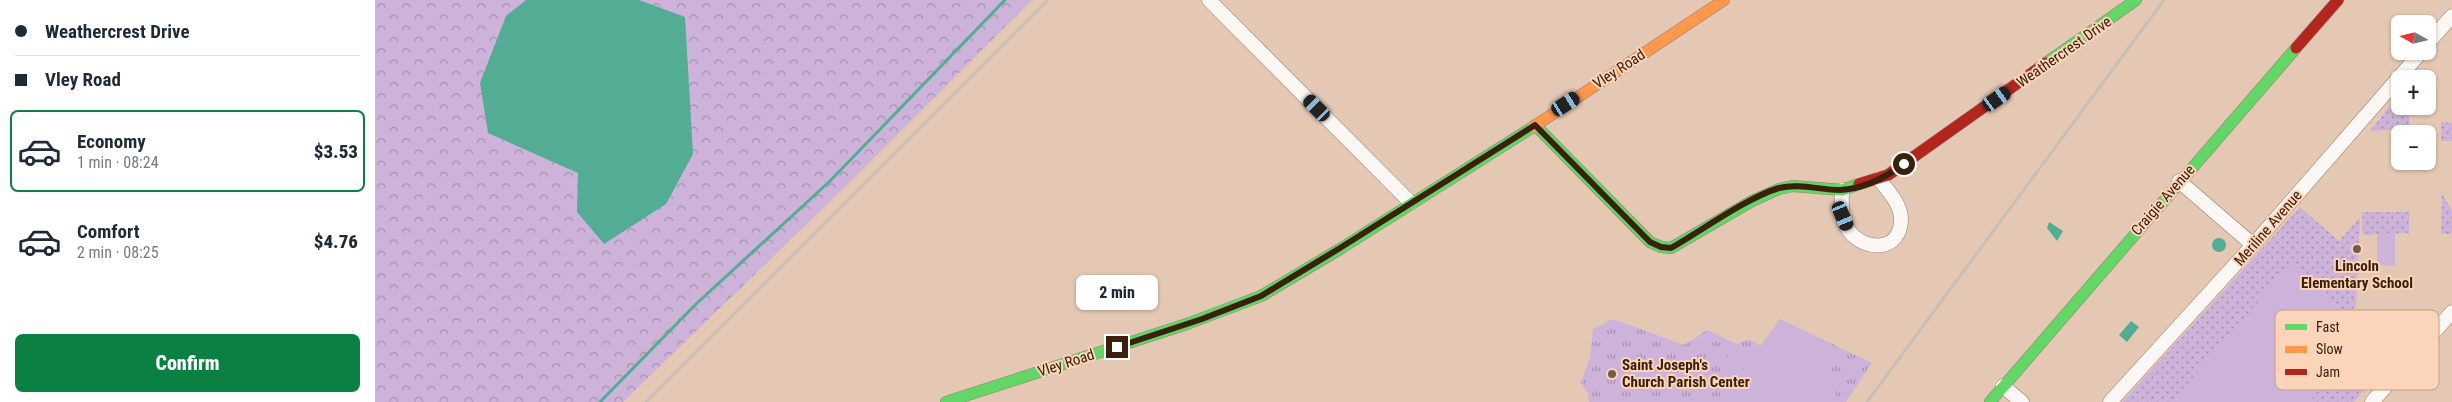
<!DOCTYPE html>
<meta charset="utf-8">
<style>
:root{--surface:#fff;--page:#f2f2f3;--text:#1f2937;--muted:#747a83;--line:#e0e1e3;--accent:#0b8043}
body{margin:0;font-family:"Roboto Condensed",sans-serif;background:var(--page);color:var(--text);height:100vh;display:flex;flex-direction:column;font-size:19px;white-space:nowrap}
*{box-sizing:border-box;margin:0}
p{font-size:16px;color:var(--muted)}
.icon{flex:none;width:28px;height:28px;fill:none;stroke:currentColor;stroke-width:2;stroke-linecap:round;stroke-linejoin:round}
.map{position:relative;flex:1;overflow:hidden}
.side{display:flex;flex-direction:column;background:var(--surface);width:375px}
.side>*{flex:none}
.top-card{display:grid;align-content:center;height:110px;padding:0 15px;background:var(--surface)}
.needle{width:32px;rotate:278deg}
.tools{position:absolute;left:2016px;top:15px;display:grid;gap:10px}
.tools a{display:grid;place-items:center;width:45px;height:45px;border-radius:8px;background:var(--surface);box-shadow:0 1px 4px #0004;font-size:25px}
.end{position:absolute;width:22px;height:22px;margin:-11px;border:6px solid #39210e;background:#fff;box-shadow:0 0 0 2px #fff}
.from{border-radius:50%}
.bubble{position:absolute;height:35px;border-radius:8px;background:var(--surface);box-shadow:0 1px 4px #0004;font-size:16px;font-weight:800;line-height:35px;text-align:center}
.car{position:absolute;width:15px;height:30px;margin:-15px -8px;border-radius:6px;box-shadow:0 0 4px 1px #0007;background:linear-gradient(#222 24%,#8ab4d8 0 40%,#222 0 76%,#8ab4d8 0 86%,#222 0)}
.top-card b{display:flex;align-items:center;gap:18px;height:48px;font-size:19px}
.top-card b+b{border-top:1px solid var(--line)}
.top-card i{width:12px;height:12px;background:var(--text)}
ul{padding:0;list-style:none}
li{display:flex;align-items:center;gap:15px;height:82px;margin:0 10px 8px;padding:0 5px;border:2px solid transparent;border-radius:8px}
li div{flex:1}
li b{display:block;font-size:19px}
li em{font-style:normal;font-weight:800}
li.on{border-color:var(--accent)}
li>.icon{width:45px;height:45px;stroke-width:1.5}
.cta{display:flex;gap:10px;margin-top:auto;padding:10px 15px}
.cta a{flex:1;height:58px;border-radius:8px;background:var(--accent);color:#fff;font-size:20px;font-weight:800;line-height:58px;text-align:center}
main{display:flex;flex:1;min-height:0}
.map>svg:first-child{display:block}
.grass{fill:url(#grass-dots)}
.forest{fill:url(#forest-crowns)}
.park{fill:url(#park-tufts)}
.garden{fill:#cdb3d9}
.water{fill:#53ac94}
.lines{fill:none;stroke-linecap:round;stroke-linejoin:round}
.stream{stroke:#53ac94;stroke-width:3}
.street-casing{stroke:#967e6c;stroke-width:15}
.fast-casing{stroke:#967e6c;stroke-width:12}
.slow-casing{stroke:#967e6c;stroke-width:12}
.jam-casing{stroke:#967e6c;stroke-width:12}
.street{stroke:#fbf7f4;stroke-width:14}
.fast{stroke:#63d668;stroke-width:11}
.slow{stroke:#ff974d;stroke-width:11}
.jam{stroke:#b3261e;stroke-width:11}
.rail{stroke:#c7bfb8;stroke-width:3}
.route{stroke:#39210e;stroke-width:6}
.poi-dot{fill:#755b48;stroke:#fcd4b9;stroke-width:2}
.labels{text-anchor:middle;stroke-width:4;stroke-linejoin:round;paint-order:stroke}
.street-label{font-size:15px;fill:#39210e;stroke:#fcd4b9}
.poi-label{font-size:15px;font-weight:bold;fill:#39210e;stroke:#fcd4b9}
.key{fill:#fcd4b9;stroke:#c29e86;stroke-width:1}
.key-label{font-size:14px;fill:#39210e}
</style>
<main>
<section class="side">
<div class="top-card">
<b><i class="from"></i>Weathercrest Drive</b>
<b><i></i>Vley Road</b>
</div>
<ul>
<li class="on"><svg class="icon" aria-label="car" viewBox="0 0 24 24"><path d="M5 17H2v-5l4-1 3-4h7l3 4 3 1v5h-3M9 17h6M6 11h13"/><circle cx="7" cy="17" r="2"/><circle cx="17" cy="17" r="2"/></svg><div><b>Economy</b><p>1 min · 08:24</p></div><em>$3.53</em></li>
<li><svg class="icon" aria-label="car" viewBox="0 0 24 24"><path d="M5 17H2v-5l4-1 3-4h7l3 4 3 1v5h-3M9 17h6M6 11h13"/><circle cx="7" cy="17" r="2"/><circle cx="17" cy="17" r="2"/></svg><div><b>Comfort</b><p>2 min · 08:25</p></div><em>$4.76</em></li>
</ul>
<div class="cta"><a>Confirm</a></div>
</section>
<div class="map">
<svg width="2077" height="402" viewBox="0 0 2077 402">
<defs>
<pattern id="grass-dots" width="8" height="8" patternUnits="userSpaceOnUse" patternTransform="scale(1.25)"><rect width="8" height="8" fill="#cdb3d9"/><path d="M2 2h.1M6 6h.1" fill="none" stroke="#a791ae" stroke-width="1.8" stroke-linecap="round"/></pattern>
<pattern id="forest-crowns" width="20" height="18" patternUnits="userSpaceOnUse" patternTransform="scale(1.25)"><rect width="20" height="18" fill="#cdb3d9"/><path d="M2 6a3 3 0 1 1 6 0M12 15a3 3 0 1 1 6 0" fill="none" stroke="#a791ae"/></pattern>
<pattern id="park-tufts" width="24" height="20" patternUnits="userSpaceOnUse" patternTransform="scale(1.25)"><rect width="24" height="20" fill="#cdb3d9"/><path d="M3 7l-1-3M5 7V3M7 7l1-3M15 17l-1-3M17 17v-4M19 17l1-3" fill="none" stroke="#a791ae"/></pattern>
</defs>
<rect width="100%" height="100%" fill="#e4c8b4"/>
<path class="grass" d="M2025 94V106L2052 107H2034V129L1995 131Z
M2066 122 2077 123V141H2066Z
M2067 193 2077 211V234H2066Z
M1925 207 1964 241 1985 217 1981 306 1974 314 2019 355 1979 402H1747Z
M1987 212H2034V233L1988 235Z"/>
<path class="forest" d="M0 0H657L468 189 248 402H0Z"/>
<path class="park" d="M1238 319 1309 345 1332 330 1362 344 1374 339 1386 346 1405 319 1497 363 1471 402H1214L1213 393 1206 383 1215 357 1218 329Z"/>
<path class="garden" d="M2020 233V266L2002 265V234Z
M1915 265 1993 332 1934 402H1797Z
M1405 319C1449 340 1457 355 1462 402H1357L1352 399 1351 394Z
M1362 344 1378 355 1360 379 1344 368Z"/>
<path class="water" d="M151 0H264L310 17 318 154 291 204 229 244 202 212 203 173 113 133 105 83 131 16Z
M2024 21 2028 24H2025V34L2021 35 2016 30V25Z
M1674 222 1688 231 1682 241 1672 228Z
M1837 245a7 7 0 1 1 14 0a7 7 0 1 1-14 0Z
M1756 321 1764 327 1752 342 1744 335Z"/>
<g class="lines">
<path class="stream" d="M225 402 321 304 455 181 630 0"/>
<g class="street-casing">
<path id="street" d="M834 0 1036 203
M2052 44 2077 16
M1804 181 1878 245
M1467 190C1467 203 1465 219 1474 231 1490 252 1526 252 1526 219 1526 204 1513 191 1504 179
M1628 386 1647 402
M1735 402 1878 245 2047 51
M1997 402 2077 312"/>
</g>
<g class="fast-casing">
<path id="fast" d="M1671 63 1761 0
M1160 125 1275 242 1286 247 1296 248 1377 201 1404 189 1418 186 1467 190 1484 184
M571 402 812 324 886 296 965 249 1158 127
M1615 402 1921 48"/>
</g>
<g class="slow-casing">
<path id="slow" d="M1158 127 1349 0"/>
</g>
<g class="jam-casing">
<path id="jam" d="M1921 48 1963 0
M1484 184 1513 175 1671 63"/>
</g>
<use href="#street" class="street"/>
<use href="#fast" class="fast"/>
<use href="#slow" class="slow"/>
<use href="#jam" class="jam"/>
<path class="rail" d="M271 402 673 0
M1492 402 1789 0"/>
</g>
<g class="lines">
<path class="route" d="M742 347 827 319 886 296 965 248 1160 125 1275 242 1286 247 1296 248C1326 231 1373 197 1404 188 1424 183 1445 190 1465 190 1488 189 1511 177 1529 164"/>
</g>
<g class="poi-dot">
<circle cx="1982" cy="249" r="5"/>
<circle cx="1237" cy="374" r="5"/>
</g>
<g class="labels">
<g class="street-label">
<text transform="translate(1689 52) rotate(-35)" y="5">Weathercrest Drive</text>
<text transform="translate(1244 69) rotate(-33)" y="5">Vley Road</text>
<text transform="translate(1788 200) rotate(-49)" y="5">Craigie Avenue</text>
<text transform="translate(1893 228) rotate(-49)" y="5">Meriline Avenue</text>
<text transform="translate(691 363) rotate(-18)" y="5">Vley Road</text>
</g>
<g class="poi-label">
<text x="1982" y="271">Lincoln<tspan x="1982" dy="17">Elementary School</tspan></text>
<text x="1247" y="370" text-anchor="start">Saint Joseph's<tspan x="1247" dy="17">Church Parish Center</tspan></text>
</g>
</g>
<rect x="1900" y="310" width="164" height="80" rx="8" class="key"/>
<rect x="1910" y="324" width="22" height="6" fill="#63d668"/>
<rect x="1910" y="346" width="22" height="7" fill="#ff974d"/>
<rect x="1910" y="369" width="22" height="6" fill="#b3261e"/>
<g class="key-label">
<text x="1941" y="332">Fast</text>
<text x="1941" y="354">Slow</text>
<text x="1941" y="377">Jam</text>
</g>
</svg>
<div class="tools">
<a><svg class="needle" viewBox="-14 -14 28 28"><path d="M0-13l5 13h-10z" fill="#e53935"/><path d="M0 13l5-13h-10z" fill="#747a83"/></svg></a>
<a>+</a>
<a>−</a>
</div>
<i class="end from" style="left:1529px;top:164px"></i>
<i class="end" style="left:742px;top:347px"></i>
<div class="bubble" style="left:701px;top:275px;width:82px">2 min</div>
<i class="car" style="left:1622px;top:99px;rotate:55deg"></i>
<i class="car" style="left:1191px;top:104px;rotate:57deg"></i>
<i class="car" style="left:942px;top:108px;rotate:315deg"></i>
<i class="car" style="left:1468px;top:216px;rotate:157deg"></i>
</div>
</main>
